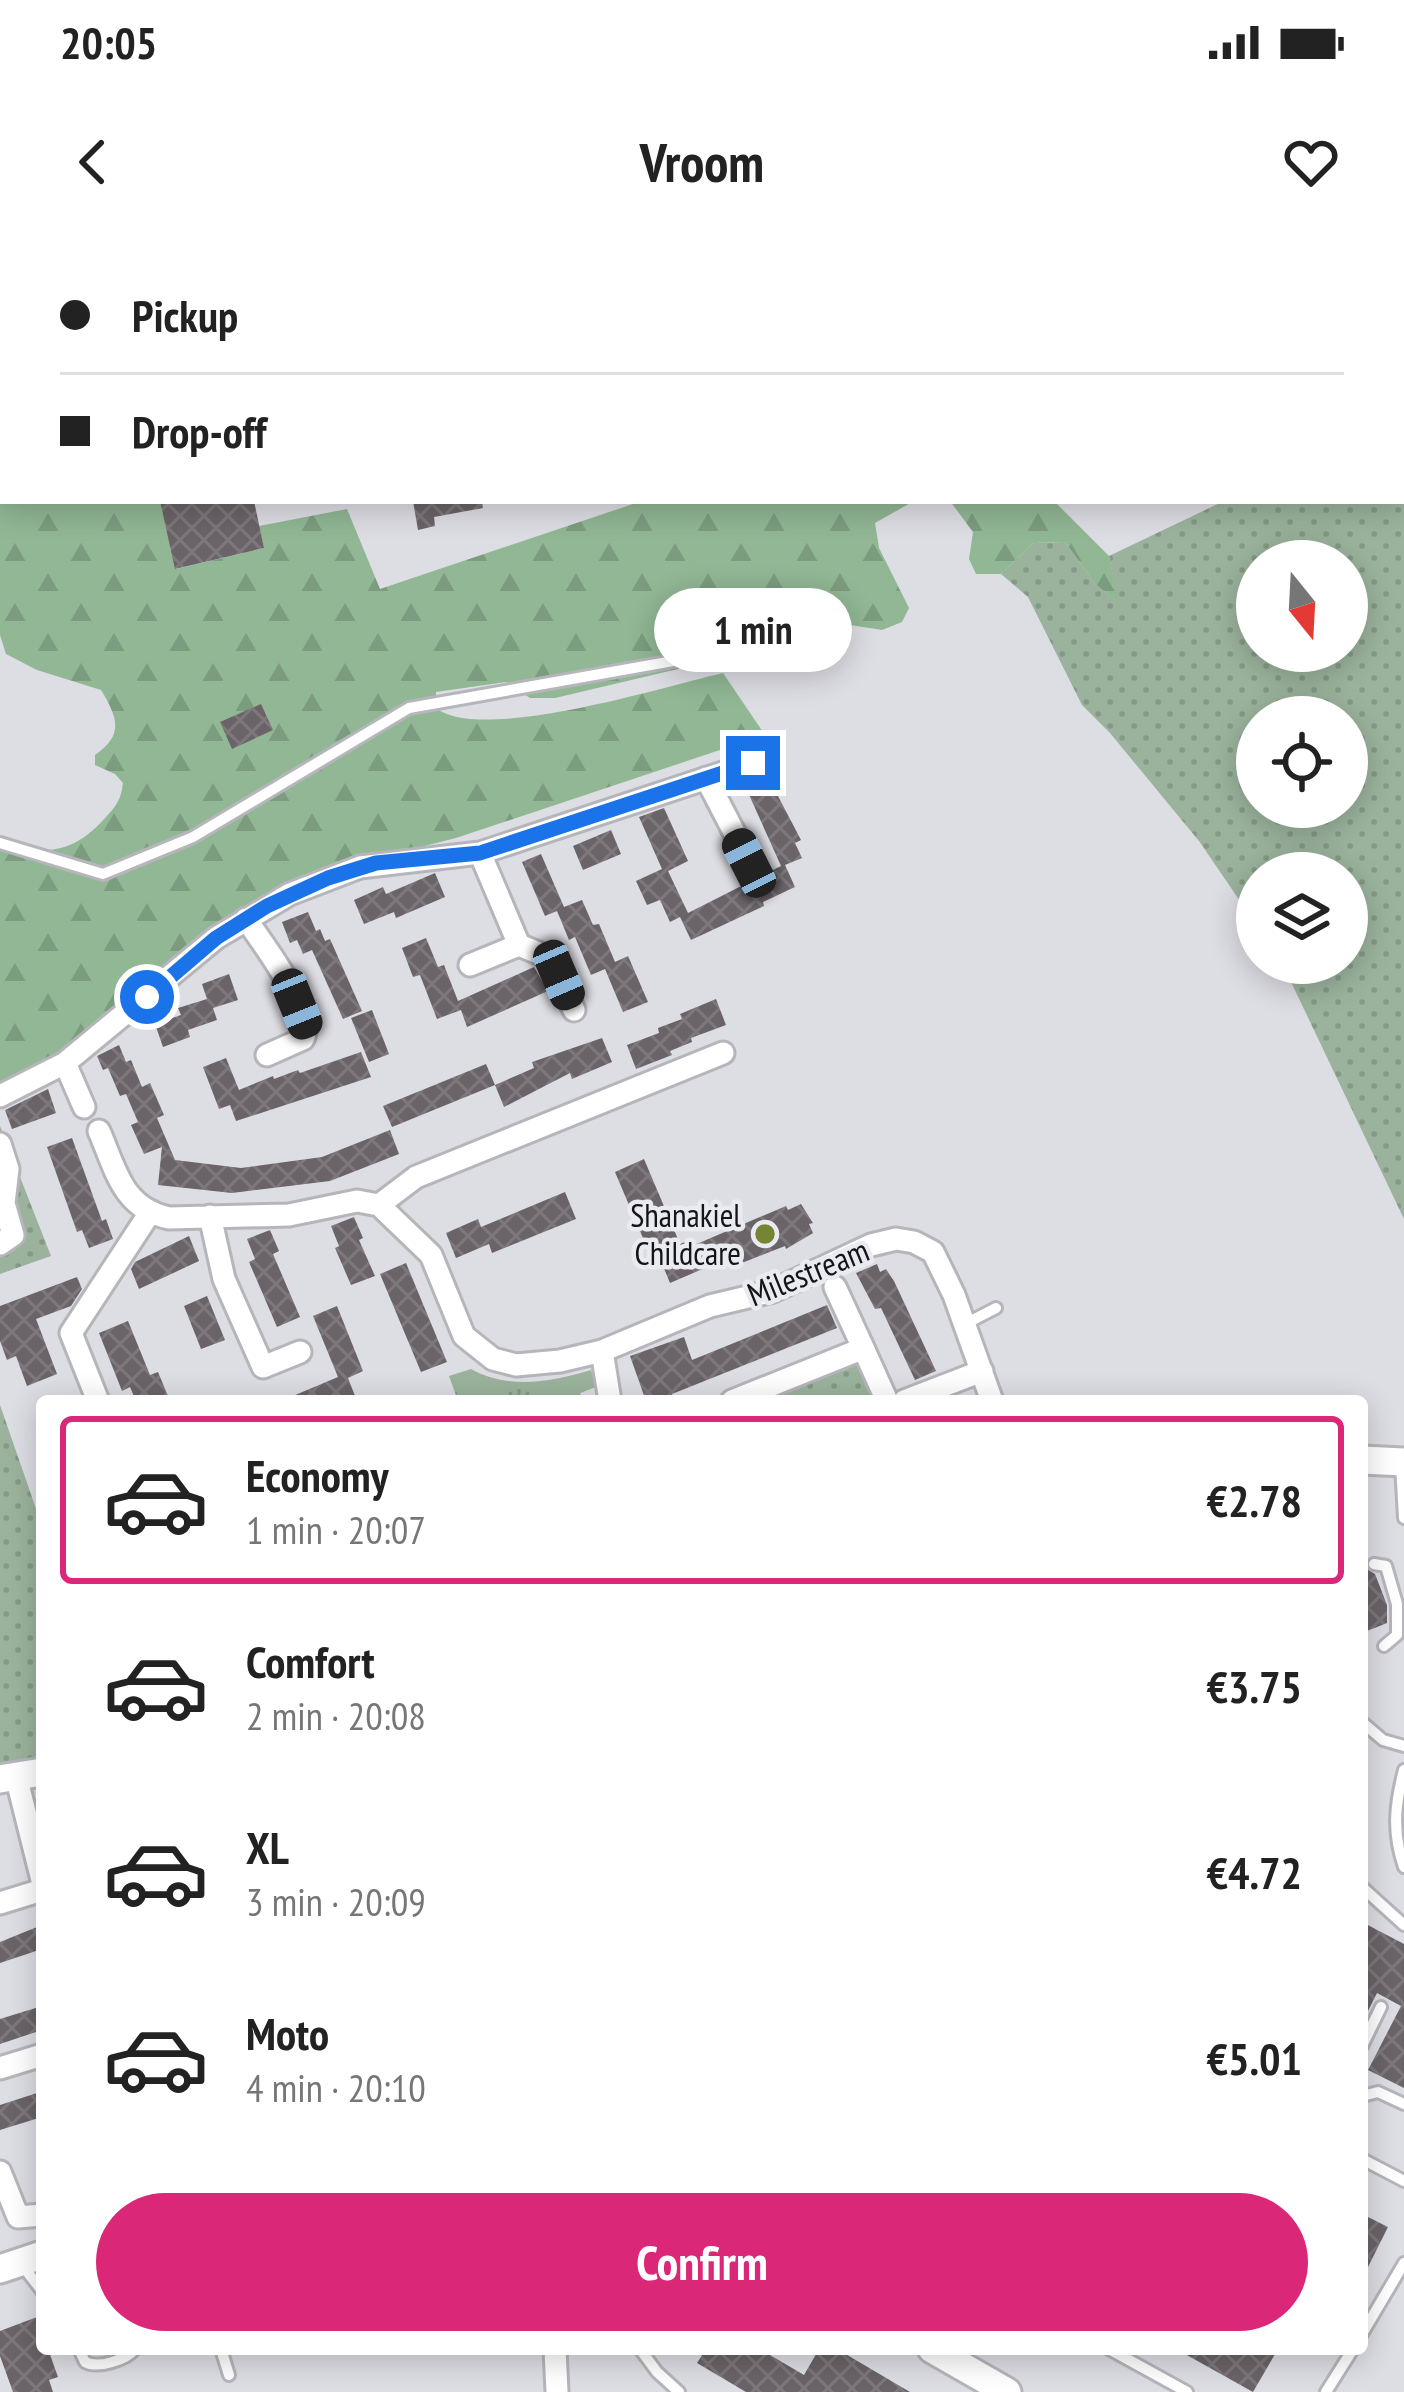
<!DOCTYPE html>
<meta charset="utf-8">
<style>
:root{--surface:#fff;--page:#f6f6f6;--text:#222;--muted:#767676;--line:#e0e0e0;--accent:#db2777}
body{margin:0;font-family:"PT Sans Narrow",sans-serif;background:var(--page);color:var(--text);height:100vh;display:flex;flex-direction:column;font-size:45px;white-space:nowrap}
*{box-sizing:border-box;margin:0}
p{font-size:39px;color:var(--muted)}
.icon{flex:none;width:66px;height:66px;fill:none;stroke:currentColor;stroke-width:2;stroke-linecap:round;stroke-linejoin:round}
.map{position:relative;flex:1;overflow:hidden}
.side{position:absolute;left:36px;top:1155px;width:1332px;height:960px;display:flex;flex-direction:column;background:var(--surface);border-radius:12px;box-shadow:0 6px 30px #0003}
.side>*{flex:none}
.guide{position:absolute;left:0px;top:0px;width:1404px;height:264px;box-shadow:0 6px 30px #0003;display:grid;align-content:center;height:264px;padding:0 60px;background:var(--surface)}
.needle{width:78px;rotate:162deg}
.buttons{position:absolute;left:1236px;top:300px;display:grid;gap:24px}
.buttons a{display:grid;place-items:center;width:132px;height:132px;border-radius:50%;background:var(--surface);box-shadow:0 6px 30px #0003;font-size:60px}
.end{position:absolute;width:54px;height:54px;margin:-27px;border:15px solid #1a73e8;background:#fff;box-shadow:0 0 0 6px #fff}
.from{border-radius:50%}
.bubble{position:absolute;height:84px;border-radius:42px;background:var(--surface);box-shadow:0 6px 30px #0003;font-size:39px;font-weight:700;line-height:84px;text-align:center}
.car{position:absolute;width:36px;height:72px;margin:-36px -18px;border-radius:15px;box-shadow:0 0 9px 3px #0007;background:linear-gradient(#222 24%,#8ab4d8 0 40%,#222 0 76%,#8ab4d8 0 86%,#222 0)}
.guide b{display:flex;align-items:center;gap:42px;height:114px;font-size:45px}
.guide b+b{border-top:3px solid var(--line)}
.guide i{width:30px;height:30px;background:var(--text)}
ul{padding:21px 0 0;list-style:none}
li{display:flex;align-items:center;gap:36px;height:168px;margin:0 24px 18px;padding:0 36px;border:6px solid transparent;border-radius:12px}
li div{flex:1}
li b{display:block;font-size:45px}
li em{font-style:normal;font-weight:700}
li.active{border-color:var(--accent)}
li>.icon{width:108px;height:108px;stroke-width:1.5}
.cta{display:flex;gap:24px;margin-top:auto;padding:24px 60px}
.cta a{flex:1;height:138px;border-radius:72px;background:var(--accent);color:#fff;font-size:48px;font-weight:700;line-height:138px;text-align:center}
.status{display:flex;justify-content:space-between;align-items:center;height:84px;padding:0 60px;background:var(--surface);direction:ltr}
.status svg{height:33px;fill:currentColor}
header{display:flex;justify-content:space-between;align-items:center;height:156px;padding:0 60px;background:var(--surface);font-size:54px;font-weight:700}
.map>svg:first-child{display:block}
.grass{fill:url(#grass-dots);fill-rule:evenodd}
.forest{fill:url(#forest-firs)}
.park{fill:url(#park-tufts)}
.building{fill:url(#building-cross-hatch)}
.lines{fill:none;stroke-linecap:round;stroke-linejoin:round}
.service-casing{stroke:#b5b5bb;stroke-width:16}
.minor-casing{stroke:#b5b5bb;stroke-width:27}
.tertiary-casing{stroke:#b5b5bb;stroke-width:33}
.service{stroke:#fff;stroke-width:10}
.minor{stroke:#fff;stroke-width:21}
.tertiary{stroke:#fff;stroke-width:27}
.route{stroke:#1a73e8;stroke-width:15}
.poi-dot{fill:#768533;stroke:#eaebf1;stroke-width:4.5}
.labels{text-anchor:middle;stroke-width:9;stroke-linejoin:round;paint-order:stroke}
.poi-label{font-size:33px;fill:#151517;stroke:#eaebf1;text-anchor:end}
.street-label{font-size:33px;fill:#151517;stroke:#eaebf1}
</style>
<div class="status"><b>20:05</b><svg viewBox="0 0 49 12"><path d="M0 12V9h3v3zM5 12V6h3v6zM10 12V3h3v9zM15 12V0h3v12zM26 1h20v11H26zM47 4h2v5h-2z"/></svg></div>
<header><svg class="icon" aria-label="back" viewBox="0 0 24 24"><path d="M15 5l-7 7 7 7"/></svg>Vroom<svg class="icon" aria-label="heart" viewBox="0 0 24 24"><path d="M12 20l-8-8c-3-5 5-10 8-4 3-6 11-1 8 4z"/></svg></header>
<div class="map">
<svg width="1404" height="2152" viewBox="0 0 1404 2152">
<defs>
<pattern id="grass-dots" width="8" height="8" patternUnits="userSpaceOnUse" patternTransform="scale(3)"><rect width="8" height="8" fill="#9bb39d"/><path d="M2 2h.1M6 6h.1" fill="none" stroke="#859986" stroke-width="1.8" stroke-linecap="round"/></pattern>
<pattern id="forest-firs" width="22" height="20" patternUnits="userSpaceOnUse" patternTransform="scale(3)"><rect width="22" height="20" fill="#91b794"/><path d="M5 1l3.5 6h-7zM16 11l3.5 6h-7z" fill="#7c9c7f"/></pattern>
<pattern id="park-tufts" width="24" height="20" patternUnits="userSpaceOnUse" patternTransform="scale(3)"><rect width="24" height="20" fill="#9bb39d"/><path d="M3 7l-1-3M5 7V3M7 7l1-3M15 17l-1-3M17 17v-4M19 17l1-3" fill="none" stroke="#859986"/></pattern>
<pattern id="building-cross-hatch" width="8" height="8" patternUnits="userSpaceOnUse" patternTransform="scale(3)"><rect width="8" height="8" fill="#6a6367"/><path d="M0 0l8 8M0 8l8-8" fill="none" stroke="#7e787c"/></pattern>
</defs>
<rect width="100%" height="100%" fill="#dddde4"/>
<path class="grass" d="M1349 0H1404V979L1282 723H1347V633H1257V686L1199 601 1110 493 1082 465 1028 357 1001 334 1033 303 1065 302 1095 344 1118 362 1109 316 1224 261H1401V3H1342ZM1257 321H1347V411H1257ZM1257 477H1347V567H1257Z
M0 886 51 1016 0 1034Z
M859 1121 874 1154 868 1161H753Z
M0 1165 42 1286V1518L0 1527Z"/>
<path class="forest" d="M0 237 3 261H160L176 329 264 308 259 286 347 269 380 349 642 261H914L875 283 879 308 909 368 902 382 882 390 799 377 678 429 555 458H530L506 442 436 452V468C481 504 666 446 723 433L765 495 456 598 330 630 72 805 0 843V610C50 610 70 617 106 577 117 565 121 559 123 543L115 534 95 525V515C124 495 118 478 101 450L37 430 6 414 0 395Z
M950 261H1054L1109 316 1119 363 1095 344 1065 302 1033 303 1001 334H976L969 319 973 292Z"/>
<path class="park" d="M471 1129C509 1150 550 1142 591 1130L596 1147 580 1153 583 1161H458L449 1136Z"/>
<path class="building" d="M160 261H254L264 308 175 329Z
M413 261H482L483 268 434 277 435 286 418 290Z
M261 464 273 490 232 509 220 482Z
M768 537 801 600 795 603 802 618 785 625 795 647 763 662 764 666 691 700 680 677 670 682 660 660 647 665 636 641 662 629 639 577 664 568 688 621 668 631 688 673 781 626 746 548Z
M611 590 621 614 583 630 573 606Z
M541 614 564 667 582 660 593 685 599 684 615 722 628 716 648 762 623 772 605 729 591 735 575 697 569 700 557 671 545 676 522 622Z
M435 633 445 657 396 678 394 672 364 684 354 660 383 647 386 654Z
M308 672 316 691 320 689 325 701 330 699 362 771 343 779 312 710 303 714 297 700 290 703 282 682Z
M426 698 438 727 444 725 458 761 534 727 548 751 467 787 461 770 437 779 420 735 413 737 402 708Z
M229 734 238 760 213 768 217 780 188 790 190 797 163 807 155 784 181 775 178 768 207 759 202 744Z
M716 759 726 785 691 798 692 802 670 811 672 815 636 829 627 805 659 793 658 788 682 779 680 774Z
M372 770 389 814 369 822 351 778Z
M602 798 612 822 572 839 570 833 504 867 495 845 534 828 532 822Z
M119 805 126 822 131 820 142 847 150 843 164 875 157 878 175 920 241 928 322 917 390 890 399 914 330 941 232 953 158 945 162 907 144 914 131 885 138 882 126 854 120 856 108 828 103 830 97 816Z
M361 812 371 837 236 881 230 865 219 869 203 827 226 818 239 850 273 836 274 839 298 830 300 833Z
M486 824 495 845 392 887 383 866Z
M48 849 56 873 12 889 5 870Z
M72 898 102 981 106 979 113 999 89 1008 82 990 77 992 47 907Z
M644 919 680 1004 690 1000 692 1006 786 966 788 970 801 964 813 983 809 984 813 993 786 1009 785 1006 729 1028 726 1019 670 1043 658 1014 651 1017 615 932Z
M565 952 576 979 492 1013 489 1004 456 1018 446 993 478 979 481 987Z
M354 977 363 998 359 1000 375 1036 351 1045 335 1008 339 1006 331 986Z
M270 990 279 1011 273 1014 300 1077 277 1087 249 1022 255 1019 247 999Z
M189 996 199 1021 139 1049 131 1029 135 1022Z
M406 1023 447 1122 421 1132 380 1034Z
M877 1024 880 1032 886 1029 894 1041 936 1131 915 1140 881 1068 875 1069 856 1033Z
M77 1037 82 1049 71 1066 36 1079 57 1134 27 1146 16 1116 7 1120 0 1101V1066Z
M207 1056 225 1100 201 1109 184 1066Z
M827 1065 837 1088 672 1154 674 1161H646L630 1116 684 1097 692 1120Z
M337 1066 363 1131 348 1138 357 1161H281L338 1137 313 1076Z
M128 1081 150 1135 158 1132 170 1161H136L130 1147 122 1151 99 1093Z
M1362 1302 1368 1316 1365 1328 1375 1334 1387 1365V1383L1362 1393Z
M1362 1682 1404 1704V1848L1368 1830 1401 1766 1377 1753 1362 1783Z
M42 1685V1709L0 1723V1702Z
M42 1766V1790L0 1804V1779Z
M37 1853 42 1877 0 1890V1865Z
M1362 1974 1388 1987 1362 2039Z
M37 2077 42 2109H48L58 2137 49 2140 53 2152H13L0 2116V2091Z
M706 2109H760L804 2135 819 2109H837L910 2152H746L697 2123Z
M1176 2109H1278L1253 2152Z"/>
<g class="lines">
<g class="service-casing">
<path id="service" d="M0 603 103 634 193 597 409 468 786 401 830 398
M965 1084 996 1068
M1401 1225 1404 1278
M1374 1324 1386 1326 1397 1364V1395L1384 1406
M1362 1482 1383 1500 1404 1506
M1404 1530C1395 1565 1392 1592 1404 1627
M1362 1647 1404 1685
M1362 1806 1381 1767
M1362 1856 1378 1852 1404 1864
M1362 1919 1404 1941
M22 2025 42 2051
M1362 2094 1404 2023
M79 2109 85 2122C98 2129 126 2120 135 2109
M221 2109 229 2135
M640 2109 657 2132 679 2152
M1109 2109 1187 2152
M1326 2152 1353 2109"/>
</g>
<g class="minor-casing">
<path id="minor" d="M790 0 791 3
M706 538 750 623
M480 613 519 705 548 717 574 770
M246 679C262 703 317 773 303 799L267 815
M470 725 519 705
M65 823 84 867
M0 856 65 823 216 698 290 654 360 627 480 613 753 523
M99 891C116 930 122 968 169 978L289 975 357 961 379 965 431 1015 464 1096 493 1119 516 1125 560 1121 602 1111 710 1066 773 1051 871 1005 896 999 914 1002 933 1012 954 1055 992 1161
M0 904 8 929 4 963 13 995 0 1004
M379 965 416 937 723 813
M210 976 224 1039 263 1127 300 1112
M835 1047 865 1112
M602 1111 610 1161
M98 1161 71 1093 149 974
M732 1161 859 1110 865 1112 887 1161
M904 1161 982 1131
M16 1536 42 1640
M0 1663 42 1650
M0 1828 42 1815
M0 1932 18 1977 42 1975
M555 2109 557 2152"/>
</g>
<g class="tertiary-casing">
<path id="tertiary" d="M1362 1220 1404 1222
M0 1539 42 1532
M0 2029 42 2015
M932 2109 1007 2152"/>
</g>
<use href="#service" class="service"/>
<use href="#minor" class="minor"/>
<use href="#tertiary" class="tertiary"/>
</g>
<g class="lines">
<path class="route" d="M147 757 216 698 267 666 328 638 376 623 480 613 753 523"/>
</g>
<circle class="poi-dot" cx="765" cy="994" r="12"/>
<g class="labels">
<g class="poi-label">
<text x="741" y="987">Shanakiel<tspan x="741" dy="38">Childcare</tspan></text>
</g>
<g class="street-label">
<text transform="translate(808 1032) rotate(-22)" y="12">Milestream</text>
</g>
</g>
</svg>
<div class="buttons">
<a><svg class="needle" viewBox="-14 -14 28 28"><path d="M0-13l5 13h-10z" fill="#e53935"/><path d="M0 13l5-13h-10z" fill="#767676"/></svg></a>
<a><svg class="icon" aria-label="locate" viewBox="0 0 24 24"><circle cx="12" cy="12" r="6"/><path d="M12 2v4M12 18v4M2 12h4M18 12h4"/></svg></a>
<a><svg class="icon" aria-label="layers" viewBox="0 0 24 24"><path d="M12 4l9 5-9 5-9-5zM3 14l9 5 9-5"/></svg></a>
</div>
<i class="end from" style="left:147px;top:757px"></i>
<i class="end" style="left:753px;top:523px"></i>
<div class="bubble" style="left:654px;top:348px;width:198px">1 min</div>
<i class="car" style="left:749px;top:623px;rotate:333deg"></i>
<i class="car" style="left:559px;top:735px;rotate:157deg"></i>
<i class="car" style="left:297px;top:764px;rotate:158deg"></i>
<div class="guide">
<b><i class="from"></i>Pickup</b>
<b><i></i>Drop-off</b>
</div>
<section class="side">
<ul>
<li class="active"><svg class="icon" aria-label="car" viewBox="0 0 24 24"><path d="M5 17H2v-5l4-1 3-4h7l3 4 3 1v5h-3M9 17h6M6 11h13"/><circle cx="7" cy="17" r="2"/><circle cx="17" cy="17" r="2"/></svg><div><b>Economy</b><p>1 min · 20:07</p></div><em>€2.78</em></li>
<li><svg class="icon" aria-label="car" viewBox="0 0 24 24"><path d="M5 17H2v-5l4-1 3-4h7l3 4 3 1v5h-3M9 17h6M6 11h13"/><circle cx="7" cy="17" r="2"/><circle cx="17" cy="17" r="2"/></svg><div><b>Comfort</b><p>2 min · 20:08</p></div><em>€3.75</em></li>
<li><svg class="icon" aria-label="car" viewBox="0 0 24 24"><path d="M5 17H2v-5l4-1 3-4h7l3 4 3 1v5h-3M9 17h6M6 11h13"/><circle cx="7" cy="17" r="2"/><circle cx="17" cy="17" r="2"/></svg><div><b>XL</b><p>3 min · 20:09</p></div><em>€4.72</em></li>
<li><svg class="icon" aria-label="car" viewBox="0 0 24 24"><path d="M5 17H2v-5l4-1 3-4h7l3 4 3 1v5h-3M9 17h6M6 11h13"/><circle cx="7" cy="17" r="2"/><circle cx="17" cy="17" r="2"/></svg><div><b>Moto</b><p>4 min · 20:10</p></div><em>€5.01</em></li>
</ul>
<div class="cta"><a>Confirm</a></div>
</section>
</div>
